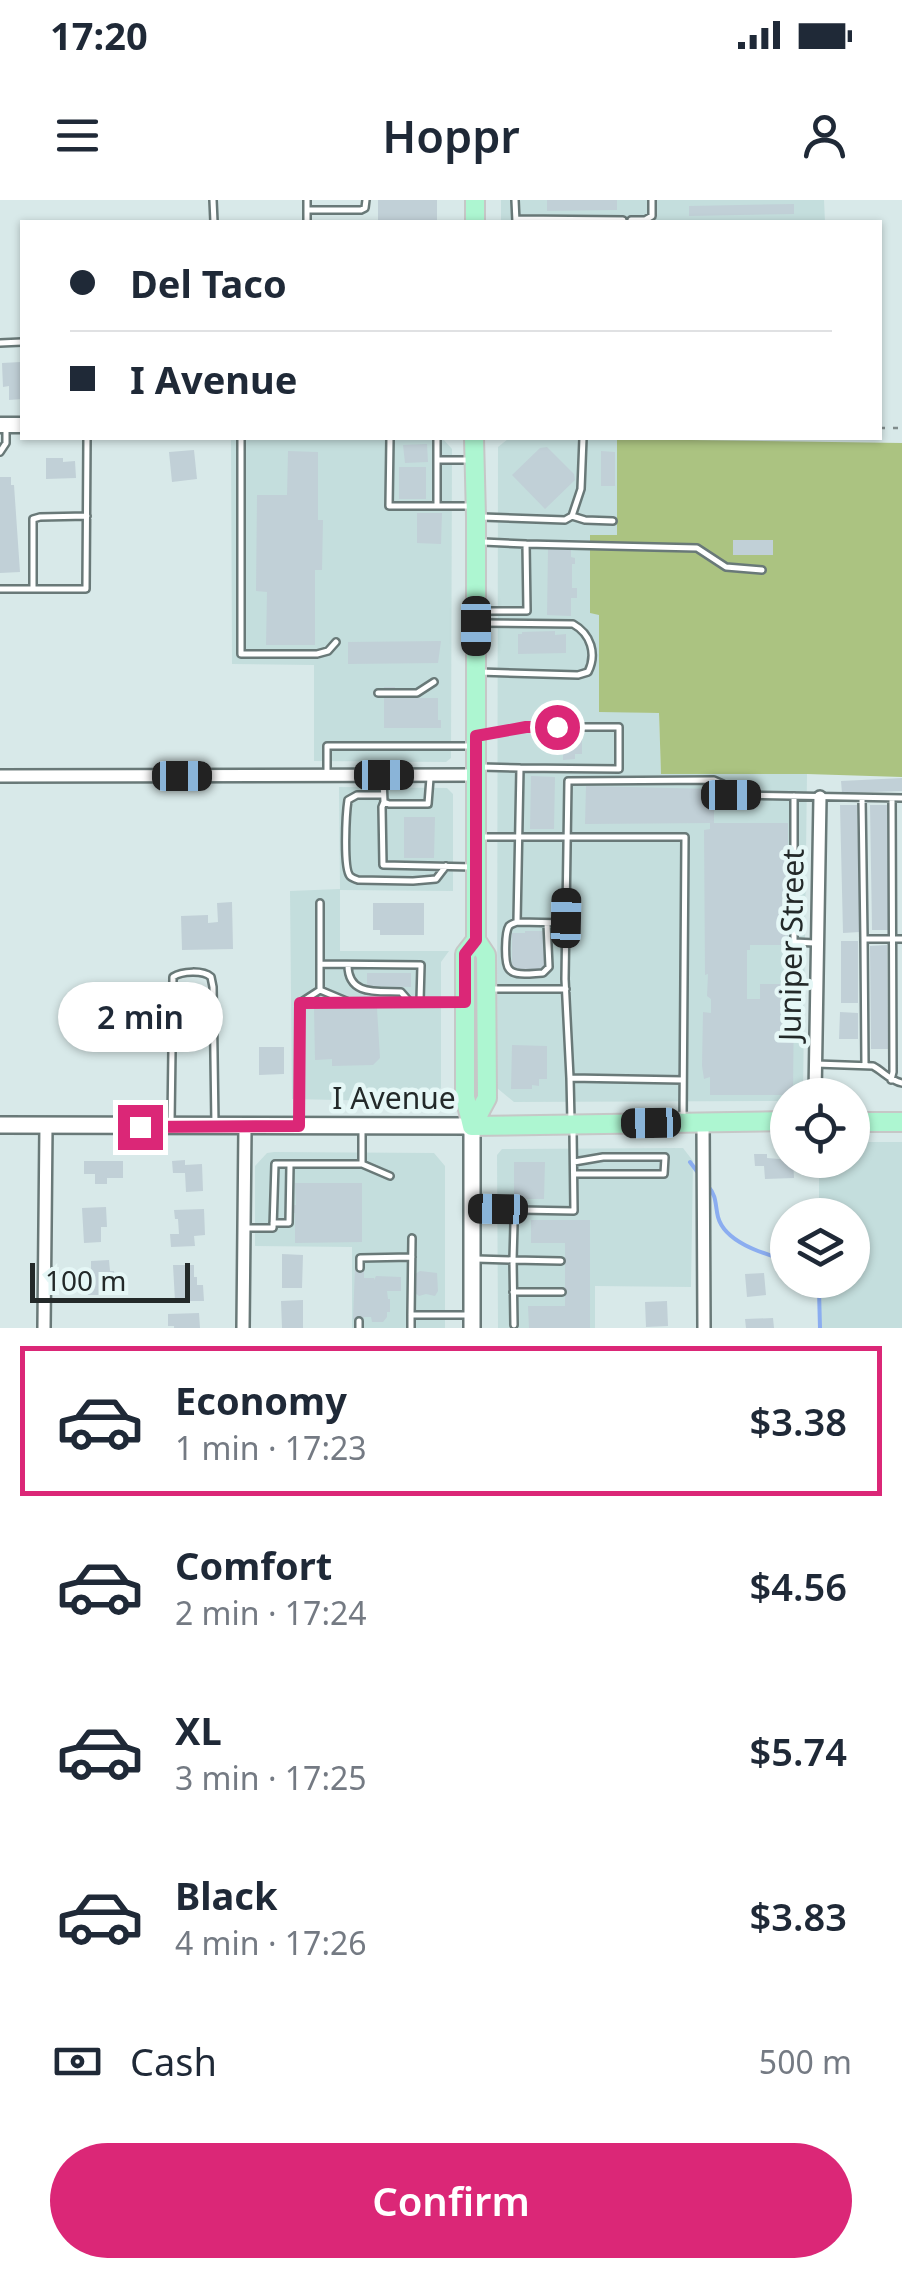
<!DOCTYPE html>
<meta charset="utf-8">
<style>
:root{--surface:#fff;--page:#f6f6f7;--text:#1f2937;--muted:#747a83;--line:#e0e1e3;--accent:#db2777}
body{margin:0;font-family:"Noto Sans",sans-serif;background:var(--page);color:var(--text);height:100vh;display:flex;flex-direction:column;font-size:38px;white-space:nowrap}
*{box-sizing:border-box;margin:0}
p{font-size:32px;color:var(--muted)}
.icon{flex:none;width:55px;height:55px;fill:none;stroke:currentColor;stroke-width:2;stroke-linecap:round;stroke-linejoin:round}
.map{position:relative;height:1128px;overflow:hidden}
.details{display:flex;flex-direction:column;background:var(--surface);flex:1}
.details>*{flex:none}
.banner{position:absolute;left:20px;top:20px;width:862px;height:220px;border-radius:0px;box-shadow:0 2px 8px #0004;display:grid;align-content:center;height:220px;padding:0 50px;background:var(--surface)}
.fabs{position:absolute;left:770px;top:878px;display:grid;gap:20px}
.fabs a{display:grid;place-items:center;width:100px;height:100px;border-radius:50%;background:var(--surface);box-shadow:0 2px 8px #0004;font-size:50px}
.scale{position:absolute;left:30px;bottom:25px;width:160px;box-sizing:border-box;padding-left:10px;border:5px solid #232929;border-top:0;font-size:28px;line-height:35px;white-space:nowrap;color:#232929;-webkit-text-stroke:8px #e5f7f6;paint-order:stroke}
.end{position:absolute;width:45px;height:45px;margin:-22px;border:12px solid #db2777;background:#fff;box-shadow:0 0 0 5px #fff}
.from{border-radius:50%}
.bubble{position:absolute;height:70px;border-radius:35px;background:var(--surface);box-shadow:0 2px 8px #0004;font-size:32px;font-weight:600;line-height:70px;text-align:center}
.car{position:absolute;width:30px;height:60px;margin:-30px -15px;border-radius:12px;box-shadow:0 0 8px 2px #0007;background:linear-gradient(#222 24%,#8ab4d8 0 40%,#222 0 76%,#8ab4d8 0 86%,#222 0)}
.banner b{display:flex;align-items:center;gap:35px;height:95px;font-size:38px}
.banner b+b{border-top:2px solid var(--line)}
.banner i{width:25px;height:25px;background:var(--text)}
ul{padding:18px 0 0;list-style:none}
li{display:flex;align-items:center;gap:30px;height:150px;margin:0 20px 15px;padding:0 30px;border:5px solid transparent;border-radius:0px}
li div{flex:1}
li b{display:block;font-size:38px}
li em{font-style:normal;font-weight:600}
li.active{border-color:var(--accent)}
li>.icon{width:90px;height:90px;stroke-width:1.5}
.pay{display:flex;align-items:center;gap:25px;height:110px;padding:0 50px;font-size:38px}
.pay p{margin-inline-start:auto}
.cta{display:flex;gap:20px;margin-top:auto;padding:20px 50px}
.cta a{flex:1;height:115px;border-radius:60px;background:var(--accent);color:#fff;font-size:40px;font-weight:600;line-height:115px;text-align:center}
.status{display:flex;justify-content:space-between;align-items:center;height:70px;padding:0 50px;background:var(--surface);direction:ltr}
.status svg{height:28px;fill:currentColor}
header{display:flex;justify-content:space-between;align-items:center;height:130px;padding:0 50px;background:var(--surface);font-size:45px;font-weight:600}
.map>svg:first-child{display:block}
.built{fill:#c4dedd}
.green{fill:#abc381}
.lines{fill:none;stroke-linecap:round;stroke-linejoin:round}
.stream{stroke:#8badf0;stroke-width:4}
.building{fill:#c1d0d7}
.service-casing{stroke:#697978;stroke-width:10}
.minor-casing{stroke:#697978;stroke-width:16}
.tertiary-casing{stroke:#697978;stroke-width:19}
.secondary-casing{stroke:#697978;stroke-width:20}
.primary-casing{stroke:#c6c7c7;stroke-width:22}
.path{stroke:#808c8c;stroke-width:2.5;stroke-dasharray:5 8;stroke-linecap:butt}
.service{stroke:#fff;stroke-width:5}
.minor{stroke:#fff;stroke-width:11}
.tertiary{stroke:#fff;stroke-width:14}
.secondary{stroke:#fff;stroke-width:15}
.primary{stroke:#adf6d1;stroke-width:18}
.route{stroke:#db2777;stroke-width:12}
.labels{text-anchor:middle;stroke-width:9;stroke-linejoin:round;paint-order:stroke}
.street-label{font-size:30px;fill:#232929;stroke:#e5f7f6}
</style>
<div class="status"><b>17:20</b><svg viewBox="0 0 49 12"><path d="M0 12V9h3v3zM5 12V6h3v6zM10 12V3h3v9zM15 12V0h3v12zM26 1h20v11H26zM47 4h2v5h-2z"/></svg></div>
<header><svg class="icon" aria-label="menu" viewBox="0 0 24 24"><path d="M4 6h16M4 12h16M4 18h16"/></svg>Hoppr<svg class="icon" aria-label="person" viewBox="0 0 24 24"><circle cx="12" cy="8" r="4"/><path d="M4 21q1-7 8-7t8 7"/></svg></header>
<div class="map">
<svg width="902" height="1128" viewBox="0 0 902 1128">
<rect width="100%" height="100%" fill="#d8e9e9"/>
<path class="built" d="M501 0H824L825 22H501Z
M231 238 443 239 452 249 451 558 446 562 314 561V465L232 464Z
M508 239H617V335L590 336V413L599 414V511L659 513 661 574H807L803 895H788L787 901 514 902 497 888 498 247Z
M339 587 447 588 453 594V691L340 690V751H449L441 762V888L427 902 292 899 290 691 340 689Z
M853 942H902V1128H819V1080H852V1015H819V960H852Z
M683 948 693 961 691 1087 595 1086V1128H498L497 955 502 949Z
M274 952 434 953 445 966V1128H352V1047L255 1046V966L267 953Z"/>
<path class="green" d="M617 239 902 243V577L807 574H661L659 513 599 512V415L590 413V335H617Z"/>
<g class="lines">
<path class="stream" d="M690 962 699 974
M708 986C717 996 715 1005 718 1017 725 1043 765 1054 788 1061
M813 1080 819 1090 820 1128"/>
</g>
<path class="building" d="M378 0H437V20H422V22L378 21Z
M547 0H617V10L547 11Z
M794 4V14L689 16V6Z
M21 162 22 199 9 200V186L3 187 2 163Z
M427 244 428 262 405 263 403 245Z
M547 247 574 274 575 280 545 309 512 275 540 248Z
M194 250 197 279 172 282 169 252Z
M288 251 318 252V320H323L322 370H315V445H266L267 392 256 391 257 295H287Z
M601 251 615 252V286H601Z
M46 258H63V262L75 261 76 278 46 279Z
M399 267H426V299H399Z
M0 277H11V285H14L20 372 0 373Z
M417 313H442L441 344 417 343Z
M733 340H773V355H733Z
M548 347 571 348V357L575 358V364H572V388H577V398H571V416L547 415Z
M555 431V435L566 434V453L518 454V434H522V432Z
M441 441 438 463 348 464V442Z
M384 487H395V498H438V520H441V528H384Z
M582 534V554H575V559L563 560V553H558L557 535Z
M531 576 555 577 554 629H530Z
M902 578V591L842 593 841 581Z
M586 586 714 589V623H788V745H750V750H747V799H760V784H780L794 788 793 895H710V877L704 879 702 866 703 812 711 813V799L707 796 708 774 705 775 704 630 710 629V623L585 624Z
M840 605H857L860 732 843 733Z
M870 605H887L889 730H872Z
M404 617H435L434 658H404Z
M232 702 233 749 182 750 181 716 208 715V723L218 722 217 703Z
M373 703H424V735H380V730H373Z
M525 731H547V767H543V771H512V733H525Z
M841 741H858V803H841Z
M887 745 888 849H871L870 746Z
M367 773H411V787L367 786Z
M318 799H331V808H377L380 858 373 865 332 866V859L315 860 314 808H318Z
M840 812 858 813V839H839Z
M512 845 547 846V879H539V886L532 885V889H511Z
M259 847H284V874L259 875Z
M754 954H767V958L793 960 794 978 765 979 764 966H755Z
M185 960V965L202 964 203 991 186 992 185 973H173L172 961Z
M84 961H123V978H107V984H95V974H84Z
M514 962H545L544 999H514Z
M295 983H362V1042L295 1043V1013H287V1005H296Z
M106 1007 107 1027H101V1042L84 1043 82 1008Z
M204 1009 205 1035 194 1036 195 1046 171 1047 170 1034H179L178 1019H175L174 1010Z
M531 1020H590V1128H529L528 1106H565V1043H531Z
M282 1054 303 1055 302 1088H282Z
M109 1060 110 1071H114V1082L109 1083 110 1095H88V1082H91V1061Z
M173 1065H194V1077H197V1085H203L204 1101H175Z
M355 1068H362L364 1070V1078H374V1080L376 1076 401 1077V1091H387L388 1099H390V1112H387V1117L383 1122H372L371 1117H364L362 1121 353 1119Z
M420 1071 437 1073 438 1091 435 1096 426 1094 419 1096 415 1093V1074Z
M764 1073 766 1095 747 1097 745 1074Z
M303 1100V1128H282L281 1101Z
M667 1101 668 1126 646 1127 645 1102Z
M199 1113 200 1128H174V1126H168V1114Z
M773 1118 774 1128H746L745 1119Z"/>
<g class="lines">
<g class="service-casing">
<path id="service" d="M213 0 214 22
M515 0 516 22
M307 10H361L365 8 366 0
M516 19 623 20
M631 20H645L652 16V0
M307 22V0
M0 143 22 142
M241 238V454H317L328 451 336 442
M390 238 389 306H473
M0 252 6 243V227
M437 260H469
M437 305V238
M572 316 585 320 613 321
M482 317 565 320 572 316 581 289 583 238
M526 344 697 348 726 367 762 370
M0 389H86L87 238
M33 389V319L40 317 87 316
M479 411H527L526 344 483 342
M479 472 578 475 588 472C597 454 591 434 573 424L481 423
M378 493H417L434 482
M480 535 526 527H619V569L520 568
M481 567 520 568 517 722 566 723
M327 574V546H473
M383 578 384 602 389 604H428L430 578
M383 595H357L348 600C346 613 343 668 350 676 352 678 355 679 358 680L413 681 436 679 446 666
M794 596V742L815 743
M862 598 864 739H902
M384 602 382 607 383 665 473 667
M479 637H685L683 920
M517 722C515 723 511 724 509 726 505 732 504 763 509 769 515 777 534 773 543 773L549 767 547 723
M864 739 865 865
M320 764 421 765 420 801
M348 765C348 796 377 791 401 792L408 800
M489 789H566
M320 790V703
M300 803 320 790 351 803 462 802
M303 803H347
M816 864 873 866C884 872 889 880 902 883
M570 878 565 779 568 581 714 580 723 584 731 595 902 598
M891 880 893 872 892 598
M171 922 173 777C182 771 203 770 211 777L213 787 215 925
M571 922 570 878 683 880
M299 923 300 804
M362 927V964
M574 962 603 957H665L664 974H574
M475 1009 574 1011 573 931
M273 1023H289L290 965
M514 1024 513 1060 561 1061
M248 1028H273L275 964H362L390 976
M412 1038 411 1115H471
M476 1059 513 1060 514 1125
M360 1068V1058L412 1057
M513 1092H562
M359 1121V1128
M411 1128V1115"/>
</g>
<g class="minor-casing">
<path id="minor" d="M0 576 476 575
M815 895 820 597
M703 922 704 1128
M44 1128 46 926
M243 1128 245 927"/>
</g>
<g class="tertiary-casing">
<path id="tertiary" d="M0 225H22"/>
</g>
<g class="secondary-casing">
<path id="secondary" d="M0 925 472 926V1128"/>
</g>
<g class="primary-casing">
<path id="primary" d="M475 22V0
M852 922H902
M472 926 487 898 486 755 476 740V317L474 238
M472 926 788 921
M472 926 465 897V754L476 740"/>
</g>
<path class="path" d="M880 228H902"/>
<use href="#service" class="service"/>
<use href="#minor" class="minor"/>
<use href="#tertiary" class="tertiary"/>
<use href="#secondary" class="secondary"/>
<use href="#primary" class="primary"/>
</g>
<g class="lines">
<path class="route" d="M140 927 299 926 300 803 465 802V754L476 740V536L526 527H557"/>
</g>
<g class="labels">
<g class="street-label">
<text transform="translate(792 745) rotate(-89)" y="10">Juniper Street</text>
<text x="394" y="909">I Avenue</text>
</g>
</g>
</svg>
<div class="fabs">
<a><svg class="icon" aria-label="locate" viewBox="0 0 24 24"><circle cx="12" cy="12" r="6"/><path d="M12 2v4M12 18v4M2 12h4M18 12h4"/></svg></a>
<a><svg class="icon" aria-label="layers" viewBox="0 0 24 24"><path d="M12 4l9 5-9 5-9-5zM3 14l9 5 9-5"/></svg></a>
</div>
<div class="scale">100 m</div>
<i class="end from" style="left:557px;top:527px"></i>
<i class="end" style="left:140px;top:927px"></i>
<div class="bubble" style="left:58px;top:782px;width:165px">2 min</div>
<i class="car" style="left:476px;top:426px;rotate:180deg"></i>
<i class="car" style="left:384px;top:575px;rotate:90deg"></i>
<i class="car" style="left:182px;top:576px;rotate:90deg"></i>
<i class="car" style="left:731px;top:595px;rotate:90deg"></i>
<i class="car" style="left:566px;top:718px;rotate:1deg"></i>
<i class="car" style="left:651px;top:923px;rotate:269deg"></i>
<i class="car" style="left:498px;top:1009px;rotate:271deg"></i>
<div class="banner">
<b><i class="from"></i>Del Taco</b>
<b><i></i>I Avenue</b>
</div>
</div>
<section class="details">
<ul>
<li class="active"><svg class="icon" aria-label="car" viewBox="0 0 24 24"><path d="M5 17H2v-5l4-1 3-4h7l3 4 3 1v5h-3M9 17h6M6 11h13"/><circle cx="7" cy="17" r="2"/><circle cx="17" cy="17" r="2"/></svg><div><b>Economy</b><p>1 min · 17:23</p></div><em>$3.38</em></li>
<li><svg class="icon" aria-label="car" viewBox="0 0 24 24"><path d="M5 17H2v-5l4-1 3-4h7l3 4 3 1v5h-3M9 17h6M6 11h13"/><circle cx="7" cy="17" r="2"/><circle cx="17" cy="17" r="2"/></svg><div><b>Comfort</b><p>2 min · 17:24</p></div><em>$4.56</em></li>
<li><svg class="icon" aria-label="car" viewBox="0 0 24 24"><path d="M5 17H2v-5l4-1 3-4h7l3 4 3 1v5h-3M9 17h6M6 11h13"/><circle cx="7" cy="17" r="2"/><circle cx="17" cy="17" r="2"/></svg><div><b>XL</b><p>3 min · 17:25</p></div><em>$5.74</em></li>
<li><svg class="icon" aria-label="car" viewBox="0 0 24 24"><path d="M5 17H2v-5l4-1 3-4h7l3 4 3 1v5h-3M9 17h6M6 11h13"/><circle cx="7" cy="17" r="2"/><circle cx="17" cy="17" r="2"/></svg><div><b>Black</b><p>4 min · 17:26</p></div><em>$3.83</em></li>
</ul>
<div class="pay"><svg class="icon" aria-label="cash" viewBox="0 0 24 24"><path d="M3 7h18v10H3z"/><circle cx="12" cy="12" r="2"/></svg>Cash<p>500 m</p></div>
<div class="cta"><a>Confirm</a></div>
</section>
